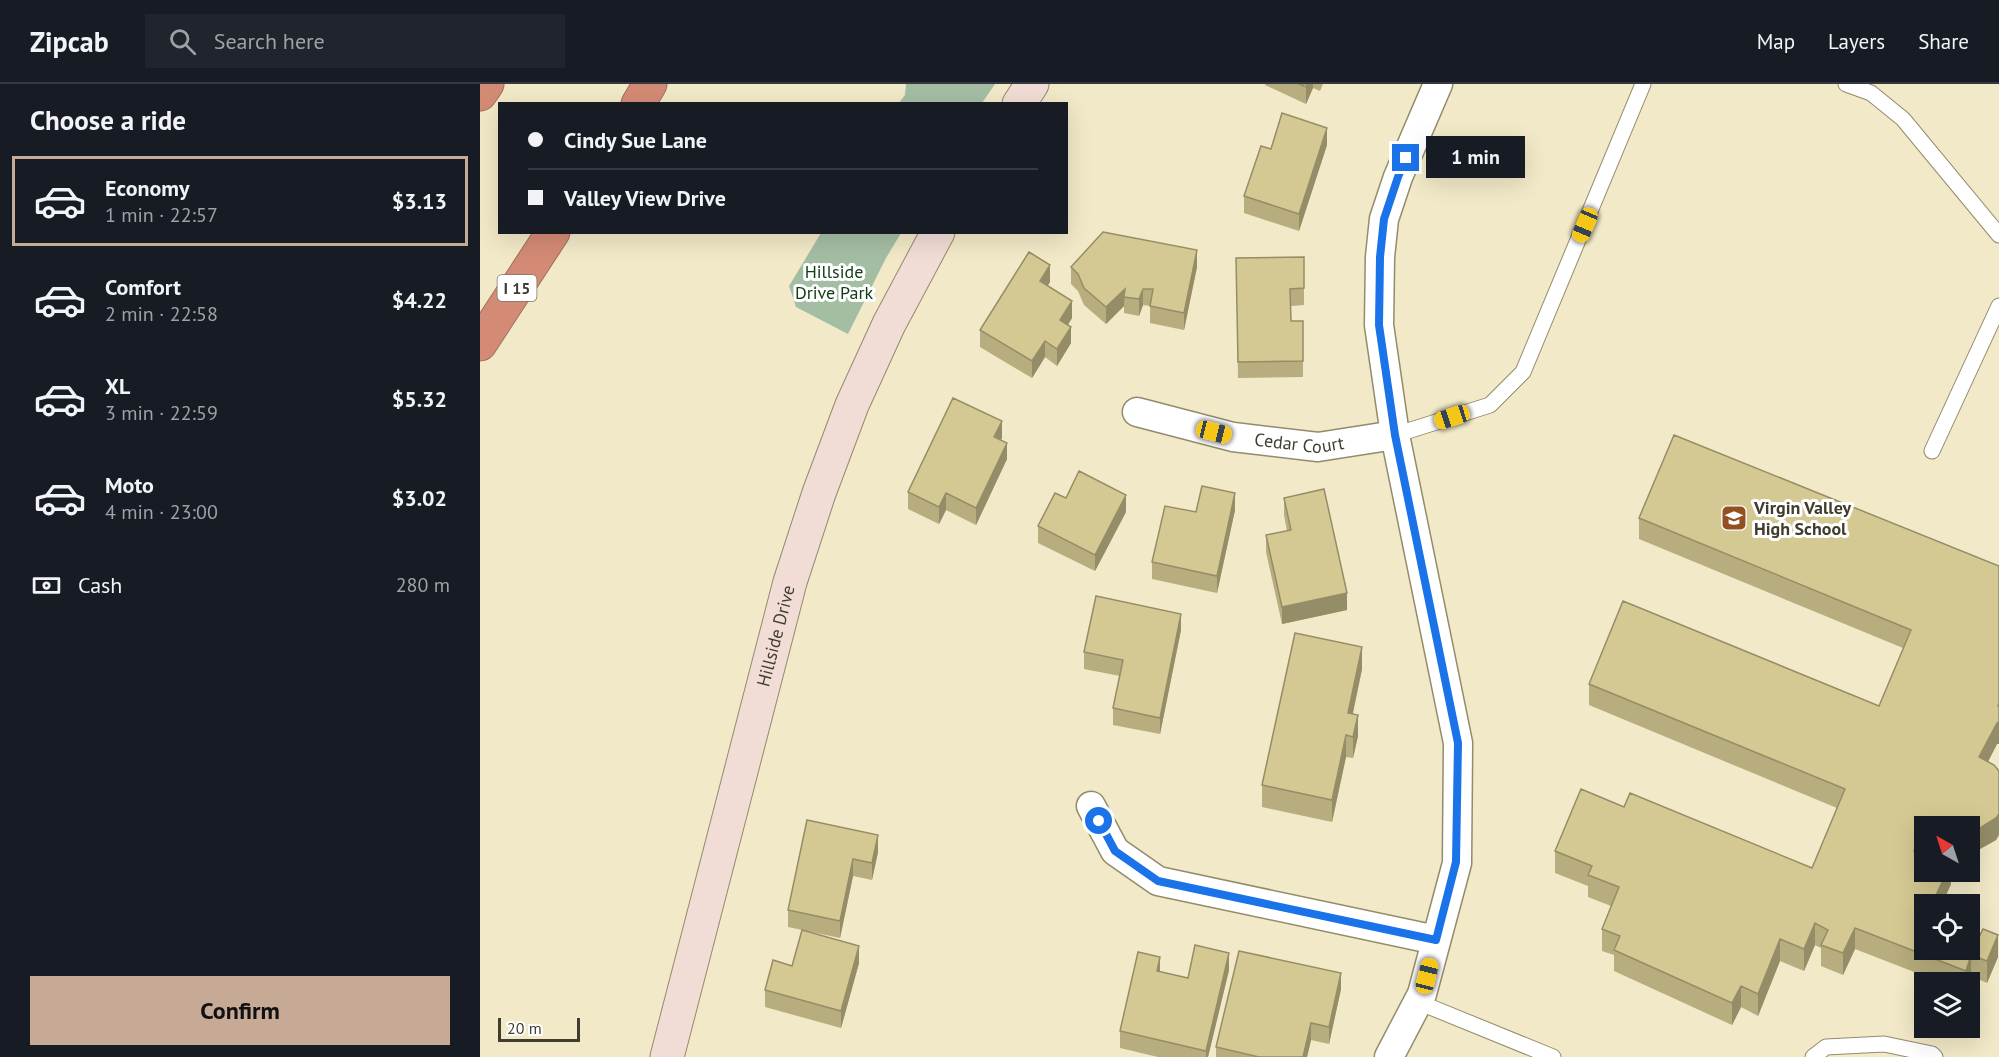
<!DOCTYPE html>
<meta charset="utf-8">
<style>
:root{--surface:#171b24;--page:#20242c;--text:#f1f3f6;--muted:#9ea1a6;--line:#363941;--accent:#c7aa96}
body{margin:0;font-family:"PT Sans",sans-serif;background:var(--page);color:var(--text);height:100vh;display:flex;flex-direction:column;font-size:22px;white-space:nowrap}
*{box-sizing:border-box;margin:0}
p{font-size:20px;color:var(--muted)}
.icon{flex:none;width:33px;height:33px;fill:none;stroke:currentColor;stroke-width:2;stroke-linecap:round;stroke-linejoin:round}
.map{position:relative;flex:1;overflow:hidden}
.panel{display:flex;flex-direction:column;background:var(--surface);width:480px}
.panel>*{flex:none}
.guide{position:absolute;left:18px;top:18px;width:570px;height:132px;border-radius:0px;box-shadow:0 6px 24px #0002;display:grid;align-content:center;height:132px;padding:0 30px;background:var(--surface)}
.needle{width:39px;rotate:321deg}
.tools{position:absolute;left:1434px;top:732px;display:grid;gap:12px}
.tools a{display:grid;place-items:center;width:66px;height:66px;border-radius:0px;background:var(--surface);box-shadow:0 6px 24px #0002;font-size:30px}
.scale{position:absolute;left:18px;bottom:15px;width:82px;box-sizing:border-box;padding-left:6px;border:3px solid #403d2f;border-top:0;font-size:16px;line-height:21px;white-space:nowrap;color:#403d2f;-webkit-text-stroke:4px #fff;paint-order:stroke}
.end{position:absolute;width:27px;height:27px;margin:-14px;border:8px solid #1a73e8;background:#fff;box-shadow:0 0 0 3px #fff}
.from{border-radius:50%}
.bubble{position:absolute;height:42px;border-radius:0px;background:var(--surface);box-shadow:0 6px 24px #0002;font-size:20px;font-weight:700;line-height:42px;text-align:center}
.car{position:absolute;width:18px;height:36px;margin:-18px -9px;border-radius:8px;box-shadow:0 0 4px 2px #0007;background:linear-gradient(#f5c518 24%,#345 0 40%,#f5c518 0 76%,#345 0 86%,#f5c518 0)}
.guide b{display:flex;align-items:center;gap:21px;height:57px;font-size:22px}
.guide b+b{border-top:2px solid var(--line)}
.guide i{width:15px;height:15px;background:var(--text)}
ul{padding:0;list-style:none}
li{display:flex;align-items:center;gap:18px;height:90px;margin:0 12px 9px;padding:0 18px;border:3px solid transparent;border-radius:0px}
li div{flex:1}
li b{display:block;font-size:22px}
li em{font-style:normal;font-weight:700}
li.active{border-color:var(--accent)}
li>.icon{width:54px;height:54px;stroke-width:1.5}
h2{padding:0 30px;font-size:27px;line-height:72px}
.pay{display:flex;align-items:center;gap:15px;height:66px;padding:0 30px;font-size:22px}
.pay p{margin-inline-start:auto}
.action{display:flex;gap:12px;margin-top:auto;padding:12px 30px}
.action a{flex:1;height:69px;border-radius:0px;background:var(--accent);color:#111;font-size:24px;font-weight:700;line-height:69px;text-align:center}
header{display:flex;align-items:center;gap:36px;box-sizing:border-box;height:84px;padding:0 30px;background:var(--surface);border-bottom:2px solid var(--line)}
header strong{font-size:28px}
nav{display:flex;gap:33px;margin-inline-start:auto;font-size:21px}
.search{width:420px;height:54px;background:var(--page);display:flex;align-items:center;gap:15px;box-sizing:border-box;padding:0 21px;border-radius:0px;color:var(--muted);font-size:22px}
main{display:flex;flex:1;min-height:0}
.map>svg:first-child{display:block}
.green{fill:#a4bea4}
.lines{fill:none;stroke-linecap:round;stroke-linejoin:round}
.service-casing{stroke:#928b6c;stroke-width:17}
.minor-casing{stroke:#928b6c;stroke-width:31}
.secondary-casing{stroke:#928b6c;stroke-width:35}
.motorway-casing{stroke:#a0705c;stroke-width:35}
.service{stroke:#fff;stroke-width:15}
.minor{stroke:#fff;stroke-width:28}
.secondary{stroke:#f2dcd6;stroke-width:33}
.motorway{stroke:#d48b75;stroke-width:33}
.wall{fill:#b7ad7e}
.shaded-wall{fill:#958d67}
.building{fill:#d5c993;stroke:#958d67;stroke-width:1.5}
.route{stroke:#1a73e8;stroke-width:8}
.labels{text-anchor:middle;stroke-width:6;stroke-linejoin:round;paint-order:stroke}
.shield{fill:#fff;stroke:#79776d;stroke-width:1.5}
.shield-label{font-size:16px;font-weight:bold;fill:#403d2f}
.park-label{font-size:18px;fill:#103b14;stroke:#fff}
.street-label{font-size:18px;fill:#403d2f;stroke:#fff}
.poi-label{font-size:18px;font-weight:bold;fill:#403d2f;stroke:#fff;text-anchor:start}
</style>
<header>
<strong>Zipcab</strong>
<div class="search"><svg class="icon" aria-label="search" viewBox="0 0 24 24"><circle cx="10" cy="10" r="6"/><path d="M15 15l6 6"/></svg>Search here</div>
<nav><a>Map</a><a>Layers</a><a>Share</a></nav>
</header>
<main>
<section class="panel">
<h2>Choose a ride</h2>
<ul>
<li class="active"><svg class="icon" aria-label="car" viewBox="0 0 24 24"><path d="M5 17H2v-5l4-1 3-4h7l3 4 3 1v5h-3M9 17h6M6 11h13"/><circle cx="7" cy="17" r="2"/><circle cx="17" cy="17" r="2"/></svg><div><b>Economy</b><p>1 min · 22:57</p></div><em>$3.13</em></li>
<li><svg class="icon" aria-label="car" viewBox="0 0 24 24"><path d="M5 17H2v-5l4-1 3-4h7l3 4 3 1v5h-3M9 17h6M6 11h13"/><circle cx="7" cy="17" r="2"/><circle cx="17" cy="17" r="2"/></svg><div><b>Comfort</b><p>2 min · 22:58</p></div><em>$4.22</em></li>
<li><svg class="icon" aria-label="car" viewBox="0 0 24 24"><path d="M5 17H2v-5l4-1 3-4h7l3 4 3 1v5h-3M9 17h6M6 11h13"/><circle cx="7" cy="17" r="2"/><circle cx="17" cy="17" r="2"/></svg><div><b>XL</b><p>3 min · 22:59</p></div><em>$5.32</em></li>
<li><svg class="icon" aria-label="car" viewBox="0 0 24 24"><path d="M5 17H2v-5l4-1 3-4h7l3 4 3 1v5h-3M9 17h6M6 11h13"/><circle cx="7" cy="17" r="2"/><circle cx="17" cy="17" r="2"/></svg><div><b>Moto</b><p>4 min · 23:00</p></div><em>$3.02</em></li>
</ul>
<div class="pay"><svg class="icon" aria-label="cash" viewBox="0 0 24 24"><path d="M3 7h18v10H3z"/><circle cx="12" cy="12" r="2"/></svg>Cash<p>280 m</p></div>
<div class="action"><a>Confirm</a></div>
</section>
<div class="map">
<svg width="1519" height="973" viewBox="0 0 1519 973">
<rect width="100%" height="100%" fill="#f1e9c7"/>
<path class="green" d="M426 0H515L502 19H419L425 11Z
M341 149H421L406 174 368 250 316 223 309 202Z"/>
<g class="lines">
<g class="service-casing">
<path id="service" d="M1366 0 1391 9 1423 35 1519 151
M915 351 1010 321 1043 288 1163 0
M1452 367 1519 222
M938 918 1073 973
M1333 973 1346 963 1404 960 1452 970 1455 973"/>
</g>
<g class="minor-casing">
<g id="minor">
<path id="s1" d="M657 328 753 353 838 363 915 351"/>
<path d="M611 722 635 767 678 797 956 856"/>
<path d="M909 973 942 910 977 779 978 659 915 351 899 241 900 173 904 135 918 93 958 0"/>
</g>
</g>
<g class="secondary-casing">
<g id="secondary">
<path d="M539 20 552 0"/>
<path id="s2" d="M187 973 310 498 339 409 372 321 409 240 458 148"/>
</g>
</g>
<g class="motorway-casing">
<path id="motorway" d="M0 10 7 0
M158 20 170 0
M0 260 73 148"/>
</g>
<use href="#service" class="service"/>
<use href="#minor" class="minor"/>
<use href="#secondary" class="secondary"/>
<use href="#motorway" class="motorway"/>
</g>
<path class="wall" d="M785 0H843L840 7 833 4 826 20 785 1Z
M847 61 819 147 764 129V112L791 65Z
M824 173V221L811 222V237H823V293L758 294 756 174Z
M591 183H717L704 246 670 239V222L663 221 659 232 644 229V222L626 240 604 221 598 207 591 200Z
M570 198 567 202 592 234 588 241 591 259 577 282 565 273 552 294 500 263V246Z
M522 354 521 356 527 375 496 441 466 426 459 440 428 425V408Z
M586 414 646 428 615 487 558 459V442Z
M804 414 867 526 802 540 786 468V451L807 447 804 431Z
M755 426 737 509 672 495V478L716 428Z
M1159 434 1519 482V660H1517L1508 678 1519 687V751L1516 756 1500 765 1490 766V742H1444V770L1442 769V770L1471 788V800L1465 813 1469 820 1444 866 1494 849 1518 873 1507 899 1491 892 1489 898H1460L1375 865 1363 891 1341 882V864L1335 861 1324 887 1300 877 1278 932 1261 923 1252 941 1134 887V871L1122 867V845L1131 822 1108 813V802L1075 789V767L1144 723 1332 784 1357 724 1109 621V600L1399 622 1423 564 1159 455Z
M701 546 680 650 633 641V624L640 592 604 585V568Z
M882 585 873 630 878 652 873 674 866 673 852 738 782 723V701Z
M327 736 398 768 392 796 373 792 360 854 308 843V826Z
M379 879 361 944 285 923V906L312 882Z
M749 886 728 973H678L640 964V947L680 888 708 894Z
M861 905 849 960 831 956 827 973H736V963Z"/>
<path class="shaded-wall" d="M827 0H833V4L826 20V3Z
M847 44V61L819 147V130Z
M717 166V183L704 246V229Z
M570 181V198L560 214V197Z
M645 205 644 222 626 240V223Z
M663 205V221L659 232V215Z
M592 217V234L580 253V236Z
M591 243V259L577 282V265Z
M565 257V273L552 294V277Z
M522 337V354L514 369V353Z
M527 359V375L496 441V424Z
M466 409V426L459 440V423Z
M755 409V426L737 509V492Z
M646 411V428L615 487V471Z
M867 509V526L802 540V523Z
M701 530V546L680 650V634Z
M882 563V585L868 651V629Z
M1519 619V660H1517L1499 695V673Z
M878 631V652L873 674V653Z
M866 651V673L852 738V716Z
M1519 730V751L1516 756 1500 765V744Z
M1442 747V769L1434 789V767Z
M398 751V768L392 796V779Z
M373 775V792L360 854V837Z
M1467 788H1471V800L1462 820 1456 811Z
M1335 839V861L1324 887V865Z
M1375 844V865L1363 891V869Z
M1518 851V873L1507 899V877Z
M1300 855V877L1278 932V910Z
M379 862V879L361 944V927Z
M749 869V886L728 973H726V967Z
M1491 871V892L1489 898H1486V887Z
M680 873V890L677 887Z
M861 889V905L849 960V943Z
M1261 902V923L1252 941V919Z
M831 939V956L827 973H823Z"/>
<path class="building" d="M819 0H827L826 3Z
M802 29 847 44 819 130 764 112 781 62 791 65Z
M623 148 717 166 704 229 670 222 673 205H663L659 215 644 213 645 205 626 223 604 204 598 190 591 183Z
M549 168 570 181 560 197 592 217 580 236 591 243 577 265 565 257 552 277 500 246Z
M824 173V204L810 205 811 237H823V277L758 278 756 174Z
M473 314 522 337 514 353 527 359 496 424 466 409 459 423 428 408Z
M1194 351 1519 482V619L1518 622H1519V638L1517 639 1499 673 1514 681 1519 687V730L1516 734 1500 744H1490V742H1444V748L1442 747 1434 767 1444 770V788H1467L1456 811 1469 814 1467 820H1444V866H1490V841L1494 842 1493 848 1500 851 1503 845 1518 851 1507 877 1491 871 1486 887 1375 844 1363 869 1341 861 1348 846 1335 839 1324 865 1300 855 1278 910 1261 902 1252 919 1134 866 1140 852 1122 845 1139 803 1108 791 1112 782 1075 767 1101 705 1144 723 1150 709 1332 784 1365 705 1109 600 1143 517 1399 622 1431 546 1159 434Z
M599 387 646 411 615 471 558 442 575 409 586 414Z
M722 402 755 409 737 492 672 478 685 422 716 428Z
M844 405 867 509 802 523 786 451 811 446 804 414Z
M616 512 701 530 680 634 633 624 643 576 604 568Z
M815 549 882 563 868 629 878 631 873 653 866 651 852 716 782 701Z
M327 736 398 751 392 779 373 775 360 837 308 826Z
M322 846 379 862 361 927 285 906 293 876 312 882Z
M715 861 749 869 726 967 640 947 658 868 680 873 677 887 708 894Z
M759 867 861 889 849 943 831 939 823 973H779L736 963Z"/>
<g class="lines">
<path class="route" d="M619 737 635 767 678 797 956 856 976 778 978 659 915 351 899 241 900 173 904 135 918 93 926 74"/>
</g>
<defs>
<g id="school-square" transform="scale(1.35)"><rect x="-9" y="-9" width="18" height="18" rx="4" fill="#935020" stroke="#fff"/><path d="M0-5L7-2L0 1L-7-2ZM-4 1L0 2.5L4 1V4Q0 6-4 4Z" fill="#fff"/></g>
</defs>
<g fill-rule="evenodd">
<use href="#school-square" x="1254" y="434"/>
</g>
<g class="labels">
<rect class="shield" x="17.5" y="191" width="39" height="26" rx="4.5"/>
<g class="shield-label">
<text x="37" y="210">I 15</text>
</g>
<g class="park-label">
<text x="354" y="194">Hillside<tspan x="354" dy="21">Drive Park</tspan></text>
</g>
<g class="street-label">
<text dy="6" stroke="none"><textPath href="#s1" startOffset="166">Cedar Court</textPath></text>
<text dy="6" stroke="none"><textPath href="#s2" startOffset="435">Hillside Drive</textPath></text>
</g>
<g class="poi-label">
<text x="1274" y="430">Virgin Valley<tspan x="1274" dy="21">High School</tspan></text>
</g>
</g>
</svg>
<div class="tools">
<a><svg class="needle" viewBox="-14 -14 28 28"><path d="M0-13l5 13h-10z" fill="#e53935"/><path d="M0 13l5-13h-10z" fill="#9ea1a6"/></svg></a>
<a><svg class="icon" aria-label="locate" viewBox="0 0 24 24"><circle cx="12" cy="12" r="6"/><path d="M12 2v4M12 18v4M2 12h4M18 12h4"/></svg></a>
<a><svg class="icon" aria-label="layers" viewBox="0 0 24 24"><path d="M12 4l9 5-9 5-9-5zM3 14l9 5 9-5"/></svg></a>
</div>
<div class="scale">20 m</div>
<i class="end from" style="left:619px;top:737px"></i>
<i class="end" style="left:926px;top:74px"></i>
<div class="bubble" style="left:946px;top:52px;width:99px">1 min</div>
<i class="car" style="left:1105px;top:141px;rotate:203deg"></i>
<i class="car" style="left:972px;top:333px;rotate:252deg"></i>
<i class="car" style="left:734px;top:348px;rotate:104deg"></i>
<i class="car" style="left:947px;top:892px;rotate:14deg"></i>
<div class="guide">
<b><i class="from"></i>Cindy Sue Lane</b>
<b><i></i>Valley View Drive</b>
</div>
</div>
</main>
